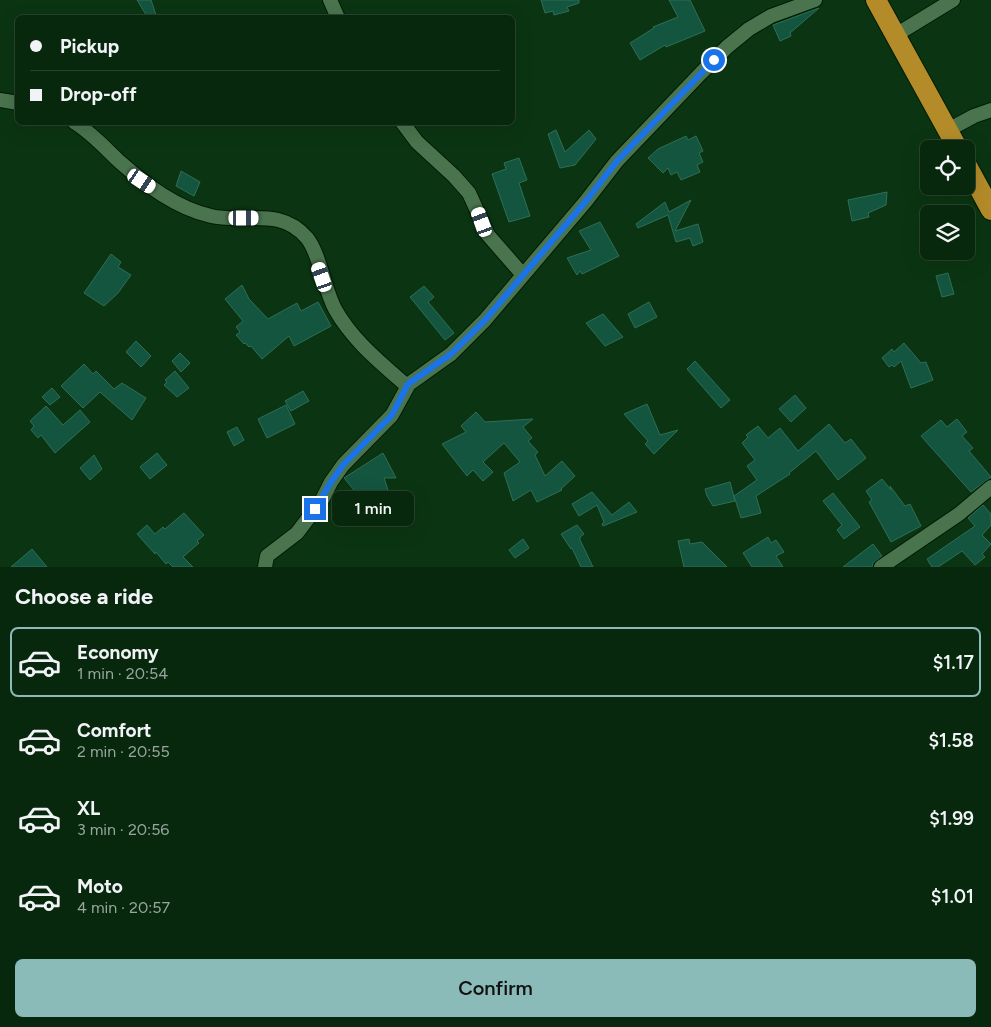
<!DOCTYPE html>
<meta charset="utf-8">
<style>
:root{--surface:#08280e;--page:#16341c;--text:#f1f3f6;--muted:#98a69e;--line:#29442e;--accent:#8bbbb9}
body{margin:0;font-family:Figtree,sans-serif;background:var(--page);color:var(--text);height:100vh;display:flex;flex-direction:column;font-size:19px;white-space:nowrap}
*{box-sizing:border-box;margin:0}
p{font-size:16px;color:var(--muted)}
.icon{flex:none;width:28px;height:28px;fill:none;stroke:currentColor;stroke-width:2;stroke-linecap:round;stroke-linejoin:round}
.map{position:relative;height:567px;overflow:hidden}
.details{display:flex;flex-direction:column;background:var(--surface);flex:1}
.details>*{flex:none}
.banner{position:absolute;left:15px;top:15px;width:500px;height:110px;border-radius:8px;box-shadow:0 5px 20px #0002,0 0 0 1px var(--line);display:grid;align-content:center;height:110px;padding:0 15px;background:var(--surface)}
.tools{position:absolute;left:920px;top:140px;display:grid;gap:10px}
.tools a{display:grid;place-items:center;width:55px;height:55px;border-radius:8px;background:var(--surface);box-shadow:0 5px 20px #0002,0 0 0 1px var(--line);font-size:25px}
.end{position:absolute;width:22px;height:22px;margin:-11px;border:6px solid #1a73e8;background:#fff;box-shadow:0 0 0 2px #fff}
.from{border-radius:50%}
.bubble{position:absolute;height:35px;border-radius:8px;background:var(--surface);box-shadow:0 5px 20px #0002,0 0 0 1px var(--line);font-size:16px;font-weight:600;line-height:35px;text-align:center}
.car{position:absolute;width:15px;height:30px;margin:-15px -8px;border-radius:6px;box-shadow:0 0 4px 1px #0007;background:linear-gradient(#fff 24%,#345 0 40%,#fff 0 76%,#345 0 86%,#fff 0)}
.banner b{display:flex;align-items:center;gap:18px;height:48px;font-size:19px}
.banner b+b{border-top:1px solid var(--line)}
.banner i{width:12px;height:12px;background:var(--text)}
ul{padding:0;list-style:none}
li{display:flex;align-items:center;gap:15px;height:70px;margin:0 10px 8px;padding:0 5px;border:2px solid transparent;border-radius:8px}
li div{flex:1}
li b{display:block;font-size:19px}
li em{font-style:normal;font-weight:600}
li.on{border-color:var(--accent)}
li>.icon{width:45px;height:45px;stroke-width:1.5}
h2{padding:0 15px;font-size:22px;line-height:60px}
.primary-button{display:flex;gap:10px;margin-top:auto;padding:10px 15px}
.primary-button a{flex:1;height:58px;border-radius:8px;background:var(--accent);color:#111;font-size:20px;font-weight:600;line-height:58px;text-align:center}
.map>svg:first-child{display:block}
.building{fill:#14553f;stroke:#2f6e56}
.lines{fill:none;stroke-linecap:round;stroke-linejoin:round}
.minor-casing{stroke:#001b03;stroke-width:16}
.highway-casing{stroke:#001b03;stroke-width:22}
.minor{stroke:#4a744e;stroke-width:14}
.highway{stroke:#b38c29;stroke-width:20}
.route{stroke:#1a73e8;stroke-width:6}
</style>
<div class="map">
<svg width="991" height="567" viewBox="0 0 991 567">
<rect width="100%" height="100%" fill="#0b3512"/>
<path class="building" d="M137 0H151L157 18H148Z
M541 0H579V3L567 7 569 11 554 15 553 11 545 13Z
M669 0H690L705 31 666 47 665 45 640 60 630 43 654 28 653 27 678 17Z
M819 8 790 33 791 36 780 41 773 25Z
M556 130 565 152 589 130 596 139 575 165 560 168 548 134Z
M686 136 688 140 696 136 703 151 699 153 703 162 697 165 700 172 681 180 677 172 671 175 668 168 663 173 648 158 658 149Z
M519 158 527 180 519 183 530 216 509 222 492 174 506 169 504 163Z
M181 171 200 182 194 196 176 186Z
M887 192 886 205 868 213 869 217 852 221 848 200Z
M691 200 675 231 698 224 703 242 693 246 690 238 676 242 668 215 638 228 636 224 665 202 669 212Z
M600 222 619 256 582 274 580 271 577 275 567 258 591 250 579 231Z
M111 254 121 262 118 267 131 275 118 293 104 306 84 293Z
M948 273 954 294 942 297 936 276Z
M242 285 249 299 268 319 297 303 301 311 318 302 331 326 294 346 289 336 262 359 251 346 249 347 245 343 244 344 236 335 240 332 236 327 243 321 225 299Z
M424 286 434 297 428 302 454 333 445 340 410 297Z
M649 302 657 317 635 328 628 314Z
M603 314 623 337 605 346 586 323Z
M136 341 151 356 141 367 126 352Z
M904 343 921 363 926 362 933 380 911 388 901 361 894 367 892 365 889 367 882 358 892 349 894 352Z
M180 353 190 363 181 372 172 361Z
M695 361 730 400 721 408 687 369Z
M84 364 93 374 96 371 114 389 122 383 146 398 132 420 100 392 83 408 61 386Z
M175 371 189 388 177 397 164 385 167 382 165 380Z
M52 388 60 397 50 405 42 397Z
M303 391 309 401 291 411 285 401Z
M795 395 806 408 791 422 779 409Z
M647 404 660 435 678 430 654 454 645 444 648 441 624 414Z
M286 405 295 424 267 438 258 419Z
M46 406 63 425 80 410 90 422 55 453 41 435 38 438 31 430 34 426 30 421Z
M476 412 485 422 533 419 523 427 532 438 528 441 538 452 535 455 545 476 562 461 575 476 561 489 562 490 537 502 531 490 513 501 504 473 520 462 504 443 483 462 493 472 483 481 473 470 467 476 442 444 466 432 461 426Z
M957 419 967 432 962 436 973 448 969 451 991 477 971 492 921 436 941 420 947 427Z
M829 424 845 443 851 439 866 458 838 480 816 451 789 473 790 474 756 496 761 513 741 518 734 496 757 480 747 466 755 460 742 443 748 437 746 435 758 426 768 438 780 428 798 451Z
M237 427 244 440 234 446 227 432Z
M157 453 167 465 150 479 140 467Z
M383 453 396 478H384L391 499 396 504 378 519 344 478Z
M94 455 102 469 90 480 80 468Z
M882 479 891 490 890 486 905 506 910 504 921 526 891 542 869 502 872 500 866 491Z
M730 482 735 501 713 506 707 496 705 489Z
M592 492 612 515 629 502 637 512 603 526 602 524 604 522 597 505 579 516 572 504Z
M833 493 860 527 844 539 837 530 842 525 823 501Z
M983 505 991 514V525L982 535 991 544 982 554 985 557 975 565 962 551 938 567H932L927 559 975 526 968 518Z
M184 513 204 535 197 541 199 543 183 557 193 567H173L168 562 166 564 156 552 155 554 137 534 147 525 155 534 163 527 165 529Z
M577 525 584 534 580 537V540L593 567H581L572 548 571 549 561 534Z
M768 537 771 543 776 540 784 552 776 556 783 567H752L743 553Z
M523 539 529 548 515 558 509 550Z
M689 539 690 544 702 542 727 567H684L678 541Z
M873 544 882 556 873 563 872 567H843Z
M32 549 47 567H11Z"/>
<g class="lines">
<g class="minor-casing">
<path id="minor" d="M330 0 338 18
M894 36 953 0
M0 100 18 103
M74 122C92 133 105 148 120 162 146 185 176 208 211 216 245 224 280 206 307 238 320 254 324 289 335 309 352 340 381 363 407 386
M402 122 417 142 454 176 469 193 488 235 523 275
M948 130 974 116 991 110
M265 567 267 556 297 533 322 500 331 482 343 465 392 415 409 384 451 354 485 320 586 201 617 161 701 73 727 47 749 29 771 16 815 0
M881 567 959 514 991 487"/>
</g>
<g class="highway-casing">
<path id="highway" d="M876 0 958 149
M966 164 991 210"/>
</g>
<use href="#minor" class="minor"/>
<use href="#highway" class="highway"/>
</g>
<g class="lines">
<path class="route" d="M315 509 331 482 343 465 392 415 408 384 451 354 485 320 586 201 617 161 714 60"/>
</g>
</svg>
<div class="tools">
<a><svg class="icon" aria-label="locate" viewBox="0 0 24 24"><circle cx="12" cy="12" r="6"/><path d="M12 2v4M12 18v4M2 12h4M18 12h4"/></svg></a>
<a><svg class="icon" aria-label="layers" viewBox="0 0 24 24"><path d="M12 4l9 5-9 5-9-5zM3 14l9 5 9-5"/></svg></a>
</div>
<i class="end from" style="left:714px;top:60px"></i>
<i class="end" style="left:315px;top:509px"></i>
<div class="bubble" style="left:332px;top:491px;width:82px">1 min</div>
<i class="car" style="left:142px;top:181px;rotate:124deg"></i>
<i class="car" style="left:244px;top:218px;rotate:90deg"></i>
<i class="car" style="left:482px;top:222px;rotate:340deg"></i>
<i class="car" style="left:322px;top:277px;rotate:341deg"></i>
<div class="banner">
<b><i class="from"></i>Pickup</b>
<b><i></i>Drop-off</b>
</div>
</div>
<section class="details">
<h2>Choose a ride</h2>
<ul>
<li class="on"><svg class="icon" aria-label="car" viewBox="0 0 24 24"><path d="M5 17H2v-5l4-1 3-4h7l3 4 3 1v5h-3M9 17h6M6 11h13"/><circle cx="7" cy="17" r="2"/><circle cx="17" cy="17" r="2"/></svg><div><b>Economy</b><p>1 min · 20:54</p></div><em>$1.17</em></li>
<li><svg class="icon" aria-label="car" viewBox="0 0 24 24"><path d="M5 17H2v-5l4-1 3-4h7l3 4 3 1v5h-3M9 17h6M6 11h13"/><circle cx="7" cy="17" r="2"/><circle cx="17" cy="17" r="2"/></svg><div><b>Comfort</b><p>2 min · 20:55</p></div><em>$1.58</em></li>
<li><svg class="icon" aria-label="car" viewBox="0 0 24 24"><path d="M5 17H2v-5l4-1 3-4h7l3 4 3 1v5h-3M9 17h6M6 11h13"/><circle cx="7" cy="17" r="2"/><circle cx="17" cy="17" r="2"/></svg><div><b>XL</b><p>3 min · 20:56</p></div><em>$1.99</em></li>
<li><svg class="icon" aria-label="car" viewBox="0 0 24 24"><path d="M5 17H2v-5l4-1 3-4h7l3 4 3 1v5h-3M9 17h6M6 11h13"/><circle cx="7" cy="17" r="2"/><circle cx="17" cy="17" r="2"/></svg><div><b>Moto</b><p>4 min · 20:57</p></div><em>$1.01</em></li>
</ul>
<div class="primary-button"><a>Confirm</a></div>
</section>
